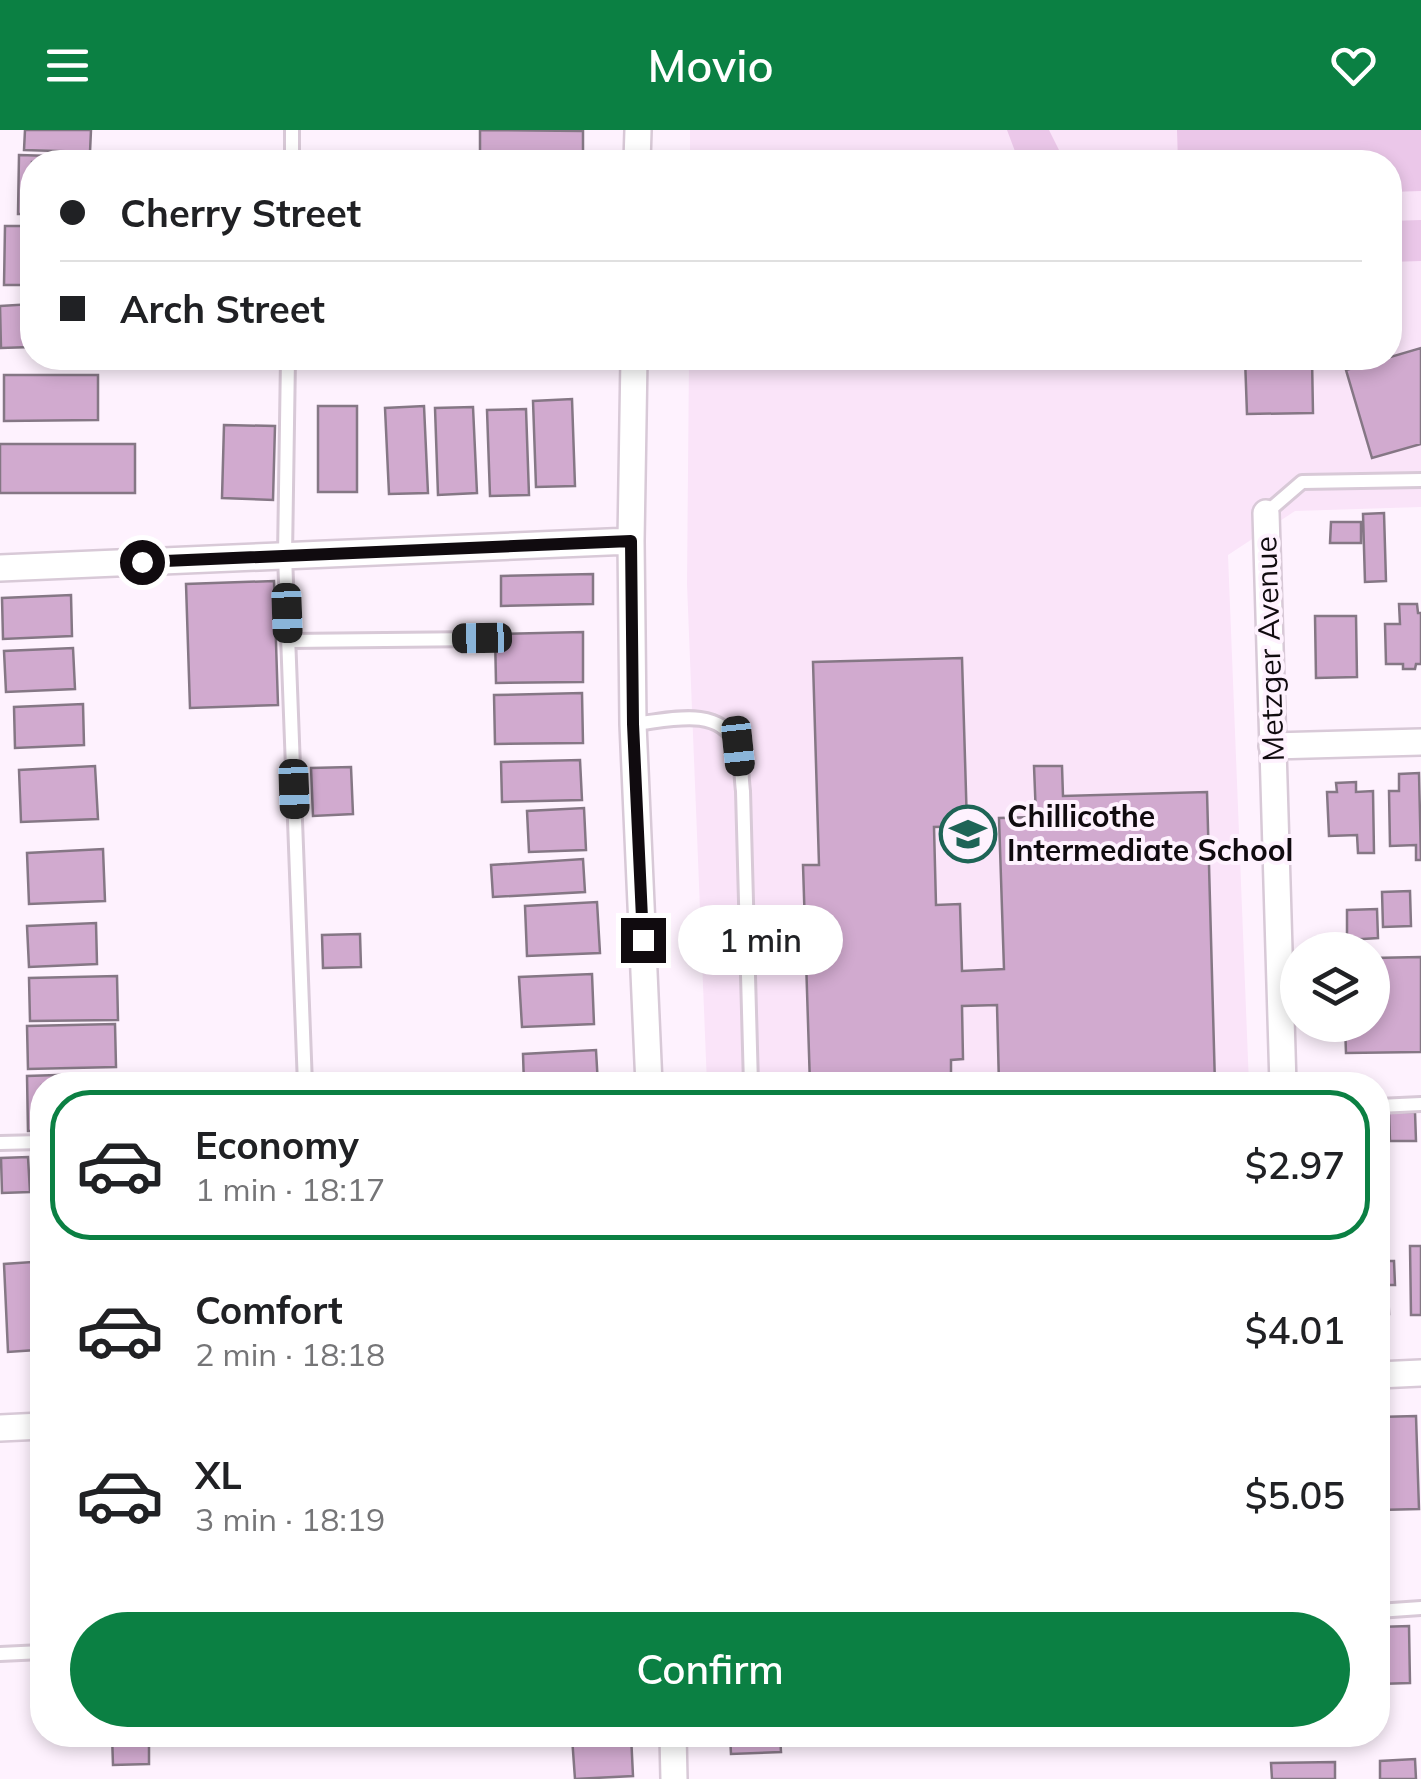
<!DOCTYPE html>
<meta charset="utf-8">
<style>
:root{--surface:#fff;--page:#f2f2f2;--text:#202124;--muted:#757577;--line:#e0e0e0;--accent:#0b8043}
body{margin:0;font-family:Mulish,sans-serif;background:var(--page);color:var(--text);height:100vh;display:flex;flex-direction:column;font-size:38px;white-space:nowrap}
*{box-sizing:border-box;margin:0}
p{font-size:32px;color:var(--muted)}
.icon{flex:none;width:55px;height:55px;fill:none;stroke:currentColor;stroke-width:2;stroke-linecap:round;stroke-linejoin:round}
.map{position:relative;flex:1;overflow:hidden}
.sheet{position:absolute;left:30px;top:942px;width:1360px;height:675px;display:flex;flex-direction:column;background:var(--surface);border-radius:40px;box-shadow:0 5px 15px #0003}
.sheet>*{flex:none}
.banner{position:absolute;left:20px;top:20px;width:1382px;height:220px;border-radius:40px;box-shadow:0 5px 15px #0003;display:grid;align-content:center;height:220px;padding:0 40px;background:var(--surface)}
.fabs{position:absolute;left:1280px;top:802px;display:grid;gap:20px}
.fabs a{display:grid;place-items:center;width:110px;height:110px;border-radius:50%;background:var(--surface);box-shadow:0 5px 15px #0003;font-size:50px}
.end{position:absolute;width:45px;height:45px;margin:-22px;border:12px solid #100b0f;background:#fff;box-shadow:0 0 0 5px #fff}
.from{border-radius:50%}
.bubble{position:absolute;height:70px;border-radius:35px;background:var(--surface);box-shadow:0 5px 15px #0003;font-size:32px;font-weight:600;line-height:70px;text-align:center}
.car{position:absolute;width:30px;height:60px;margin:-30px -15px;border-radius:12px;box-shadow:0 0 8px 2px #0007;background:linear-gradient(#222 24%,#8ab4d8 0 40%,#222 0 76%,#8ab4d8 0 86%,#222 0)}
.banner b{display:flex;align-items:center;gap:35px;height:95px;font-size:38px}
.banner b+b{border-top:2px solid var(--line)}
.banner i{width:25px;height:25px;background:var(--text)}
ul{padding:18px 0 0;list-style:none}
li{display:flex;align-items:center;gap:30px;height:150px;margin:0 20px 15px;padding:0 20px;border:5px solid transparent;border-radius:40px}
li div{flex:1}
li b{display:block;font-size:38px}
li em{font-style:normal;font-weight:600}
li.active{border-color:var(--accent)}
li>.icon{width:90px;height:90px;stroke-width:1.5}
.button{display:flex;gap:20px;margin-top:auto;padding:20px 40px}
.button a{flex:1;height:115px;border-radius:60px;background:var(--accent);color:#fff;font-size:40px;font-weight:600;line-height:115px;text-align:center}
header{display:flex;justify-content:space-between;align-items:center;height:130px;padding:0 40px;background:var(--accent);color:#fff;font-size:45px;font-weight:600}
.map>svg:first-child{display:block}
.built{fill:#fae4f9}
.green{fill:#ebc7e9}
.building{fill:#d1aacf;stroke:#857785;stroke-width:2.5}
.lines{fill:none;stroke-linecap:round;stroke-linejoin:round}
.service-casing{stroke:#d8c9d7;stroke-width:18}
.minor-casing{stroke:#d8c9d7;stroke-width:30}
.service{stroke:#fff;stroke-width:12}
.minor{stroke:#fff;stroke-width:25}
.route{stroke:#100b0f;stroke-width:12}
.labels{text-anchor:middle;stroke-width:8;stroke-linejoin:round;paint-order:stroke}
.street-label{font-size:30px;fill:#100b0f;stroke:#fef2fe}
.poi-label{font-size:30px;font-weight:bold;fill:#100b0f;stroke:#fef2fe;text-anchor:start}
</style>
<header><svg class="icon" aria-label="menu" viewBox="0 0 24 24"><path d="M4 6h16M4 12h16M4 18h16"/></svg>Movio<svg class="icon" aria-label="heart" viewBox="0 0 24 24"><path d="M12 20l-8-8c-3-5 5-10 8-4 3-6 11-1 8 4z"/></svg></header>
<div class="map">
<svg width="1421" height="1649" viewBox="0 0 1421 1649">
<rect width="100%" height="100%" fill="#fef2fe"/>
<path class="built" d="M690 0H1421V377L1295 381 1228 425 1249 955H707L687 454 689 228H1390V32H690Z"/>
<path class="green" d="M1007 0H1049L1065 32H1019Z
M1177 0H1421V61L1390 62V32H1178Z
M1421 90V131L1390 132V91Z"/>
<path class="building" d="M25 0H91L90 22 24 20Z
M480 0 583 1V32H480Z
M19 25 85 27V32H32V84H18Z
M5 96H32V155H4Z
M32 174V217L1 218 0 176Z
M1421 218V314L1372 328 1346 240Z
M1245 228H1312L1313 283 1247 284Z
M4 245H98V290L4 291Z
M572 269 575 356 536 357 533 271Z
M318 276H357V362H318Z
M424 276 428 363 389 364 385 278Z
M473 277 477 363 438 365 435 278Z
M526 279 529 365 490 366 487 280Z
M224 295 275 296 273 370 222 368Z
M0 314H135V363H0Z
M1384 383 1386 451 1365 452 1363 384Z
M1331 392H1361V413H1330Z
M593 444V474L501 476V446Z
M274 451 278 575 190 578 186 454Z
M71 465 72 506 3 509 2 468Z
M1399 474H1417L1418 483H1421V534H1416L1415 539H1403V534H1386L1385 494H1400Z
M1315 486H1356L1357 547 1316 548Z
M583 502V552L496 553 495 504Z
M73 518 75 559 6 562 4 521Z
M962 528 967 696 934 697 936 775 960 774 962 841 1004 839 999 688 1036 687 1034 636H1062L1063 666 1207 662 1215 955H999L997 875 962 876 963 929 951 930V955H810L803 735H819L813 532Z
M582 563 583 613 495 614 494 565Z
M83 574 84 615 15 618 14 577Z
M580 630 582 670 502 672 501 632Z
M95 636 98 689 21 692 19 640Z
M351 637 353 684 313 686 311 638Z
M1419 643 1421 730H1416V715L1390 716 1389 661H1399V644Z
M1356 652V662L1373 661 1374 723H1358L1357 705 1329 706 1327 662H1337L1336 653Z
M584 678 586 720 529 722 527 681Z
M103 719 105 771 29 774 27 723Z
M583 729 585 762 493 767 491 735Z
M1410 761 1411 796 1383 797 1382 762Z
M597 772 600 823 527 826 525 776Z
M1377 779 1378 808 1347 810V780Z
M96 793 97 834 29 837 27 796Z
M360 804 361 837 323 838 322 805Z
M1421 827V922L1346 923 1345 895H1372V828Z
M592 844 594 894 522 897 519 847Z
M117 846 118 890 30 891 29 848Z
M115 894 116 937 28 939 27 896Z
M596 920 598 955H524L523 924Z
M88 944V955H42V1001H28L27 946Z
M1389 982H1415L1416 1011H1390Z
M28 1027 30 1062 2 1063 1 1028Z
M1378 1079H1386L1387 1131H1394L1395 1155H1388L1389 1184H1378Z
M1410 1116H1421V1185H1411Z
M32 1132 36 1220 8 1222 4 1134Z
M1416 1286 1419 1379 1379 1380 1378 1287Z
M1409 1496 1410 1553 1378 1554V1497Z
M112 1605H149V1634L113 1635Z
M631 1605 633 1646 575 1649 572 1607Z
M730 1605H780L781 1622 731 1624Z
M1415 1629 1416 1649H1380V1631Z
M1335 1632V1649H1272L1271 1633Z"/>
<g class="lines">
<g class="service-casing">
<path id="service" d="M292 32V0
M288 228 285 426 305 955
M1266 383 1302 352 1421 350
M288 511 482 509
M633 594C667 591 717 575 736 613 742 626 741 647 743 661L751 955
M1378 976 1421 974
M0 1013 42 1012
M1378 1481 1421 1478
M0 1524 42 1522"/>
</g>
<g class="minor-casing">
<path id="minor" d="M637 32 638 0
M634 228 631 411 633 594 649 955
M1266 383 1283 955
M0 438 631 411
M1272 616 1421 612
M1378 1245 1421 1243
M0 1298 42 1296
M673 1605 674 1649"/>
</g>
<use href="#service" class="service"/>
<use href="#minor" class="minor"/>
</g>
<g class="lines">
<path class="route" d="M142 432 631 411 633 594 643 810"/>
</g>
<defs>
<g id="school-ring" transform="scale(2.875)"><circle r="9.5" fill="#fef2fe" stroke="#1e6456" stroke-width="1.5"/><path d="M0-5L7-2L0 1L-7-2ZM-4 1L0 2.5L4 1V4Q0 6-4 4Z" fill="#1e6456"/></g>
</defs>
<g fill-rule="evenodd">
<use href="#school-ring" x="968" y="704"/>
</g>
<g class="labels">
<g class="street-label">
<text transform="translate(1270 519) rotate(-92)" y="10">Metzger Avenue</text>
</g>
<g class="poi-label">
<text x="1007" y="697">Chillicothe<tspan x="1007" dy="34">Intermediate School</tspan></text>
</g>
</g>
</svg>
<div class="fabs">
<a><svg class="icon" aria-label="layers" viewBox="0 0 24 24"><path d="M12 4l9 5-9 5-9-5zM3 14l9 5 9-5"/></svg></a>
</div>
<i class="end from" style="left:142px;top:432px"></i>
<i class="end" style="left:643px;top:810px"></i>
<div class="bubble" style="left:678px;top:775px;width:165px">1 min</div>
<i class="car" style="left:287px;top:483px;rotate:178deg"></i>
<i class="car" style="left:482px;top:508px;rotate:269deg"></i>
<i class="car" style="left:738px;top:616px;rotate:174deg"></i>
<i class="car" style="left:294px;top:659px;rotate:178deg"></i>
<div class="banner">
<b><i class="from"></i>Cherry Street</b>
<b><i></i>Arch Street</b>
</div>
<section class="sheet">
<ul>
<li class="active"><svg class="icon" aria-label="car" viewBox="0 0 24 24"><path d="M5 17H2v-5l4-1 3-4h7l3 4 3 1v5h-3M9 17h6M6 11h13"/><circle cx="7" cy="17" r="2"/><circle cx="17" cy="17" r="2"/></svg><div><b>Economy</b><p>1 min · 18:17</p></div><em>$2.97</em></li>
<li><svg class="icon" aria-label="car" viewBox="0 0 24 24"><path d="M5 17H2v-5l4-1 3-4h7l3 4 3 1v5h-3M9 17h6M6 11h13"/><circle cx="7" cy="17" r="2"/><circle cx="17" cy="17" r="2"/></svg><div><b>Comfort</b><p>2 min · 18:18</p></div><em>$4.01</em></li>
<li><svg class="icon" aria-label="car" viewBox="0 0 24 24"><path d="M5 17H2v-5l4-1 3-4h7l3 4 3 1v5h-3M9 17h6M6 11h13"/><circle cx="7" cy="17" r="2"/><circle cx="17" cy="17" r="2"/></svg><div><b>XL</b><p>3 min · 18:19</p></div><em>$5.05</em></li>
</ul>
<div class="button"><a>Confirm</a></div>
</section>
</div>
